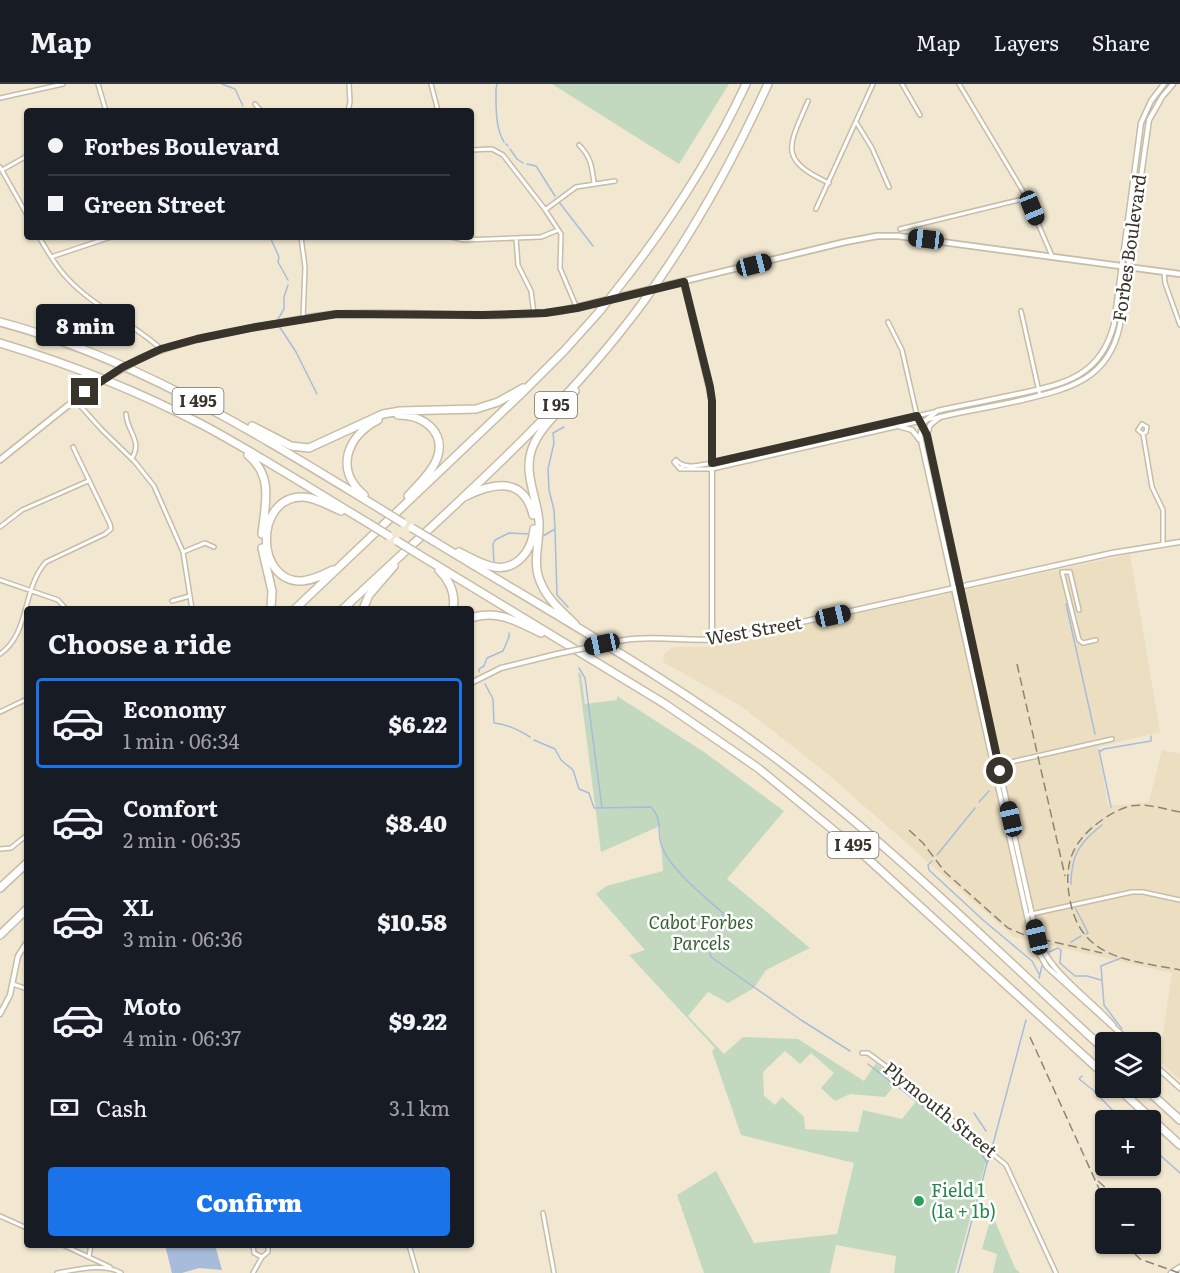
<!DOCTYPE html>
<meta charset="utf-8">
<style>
:root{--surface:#171b24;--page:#20242c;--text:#f1f3f6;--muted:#9ea1a6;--line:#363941;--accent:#1a73e8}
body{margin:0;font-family:Literata,serif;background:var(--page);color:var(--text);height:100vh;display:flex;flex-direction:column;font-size:22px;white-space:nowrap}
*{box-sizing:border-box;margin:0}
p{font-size:20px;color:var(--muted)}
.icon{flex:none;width:33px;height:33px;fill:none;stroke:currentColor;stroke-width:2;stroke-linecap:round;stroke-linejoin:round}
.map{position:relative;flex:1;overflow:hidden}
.details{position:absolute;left:24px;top:522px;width:450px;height:642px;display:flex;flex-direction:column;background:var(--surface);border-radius:6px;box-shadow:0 2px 4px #0004}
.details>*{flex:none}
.top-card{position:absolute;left:24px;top:24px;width:450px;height:132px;border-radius:6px;box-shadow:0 2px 4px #0004;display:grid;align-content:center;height:132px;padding:0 24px;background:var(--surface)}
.buttons{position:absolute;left:1095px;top:948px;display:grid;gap:12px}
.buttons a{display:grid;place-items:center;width:66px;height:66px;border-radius:6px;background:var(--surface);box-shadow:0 2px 4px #0004;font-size:30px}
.end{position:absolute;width:27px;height:27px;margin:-14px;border:8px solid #38342b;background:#fff;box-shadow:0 0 0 3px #fff}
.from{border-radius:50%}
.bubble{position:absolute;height:42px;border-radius:6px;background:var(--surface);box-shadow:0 2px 4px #0004;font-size:20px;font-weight:800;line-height:42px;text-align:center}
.car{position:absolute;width:18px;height:36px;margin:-18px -9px;border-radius:8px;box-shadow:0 0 4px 2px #0007;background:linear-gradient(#222 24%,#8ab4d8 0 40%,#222 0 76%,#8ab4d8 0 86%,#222 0)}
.top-card b{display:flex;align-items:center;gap:21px;height:57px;font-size:22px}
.top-card b+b{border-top:2px solid var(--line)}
.top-card i{width:15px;height:15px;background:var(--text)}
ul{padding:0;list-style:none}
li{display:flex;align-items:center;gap:18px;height:90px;margin:0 12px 9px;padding:0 12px;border:3px solid transparent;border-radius:6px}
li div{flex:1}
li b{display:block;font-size:22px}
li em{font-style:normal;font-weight:800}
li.selected{border-color:var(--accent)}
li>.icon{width:54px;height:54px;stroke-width:1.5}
h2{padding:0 24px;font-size:27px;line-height:72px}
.pay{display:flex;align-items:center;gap:15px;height:66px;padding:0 24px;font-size:22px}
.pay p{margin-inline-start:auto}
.primary-button{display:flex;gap:12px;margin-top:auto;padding:12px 24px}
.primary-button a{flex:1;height:69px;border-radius:6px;background:var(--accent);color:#fff;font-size:24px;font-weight:800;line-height:69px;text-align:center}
header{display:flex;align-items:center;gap:36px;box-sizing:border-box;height:84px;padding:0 30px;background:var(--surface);border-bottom:2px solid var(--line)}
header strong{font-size:28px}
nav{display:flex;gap:33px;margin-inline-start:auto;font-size:21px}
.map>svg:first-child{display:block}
.built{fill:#ecdec0}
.green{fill:#c2d9bf}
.water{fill:#a7bcdb}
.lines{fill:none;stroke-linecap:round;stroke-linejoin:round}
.stream{stroke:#a7bcdb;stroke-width:1.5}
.minor-casing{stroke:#c7bda7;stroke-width:6}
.tertiary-casing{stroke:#c7bda7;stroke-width:7}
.secondary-casing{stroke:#c7bda7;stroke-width:8}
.motorway-casing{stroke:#c7bda7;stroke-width:10}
.minor{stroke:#fff;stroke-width:3}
.tertiary{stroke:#fff;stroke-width:4}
.secondary{stroke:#fff;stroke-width:4.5}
.motorway{stroke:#fff;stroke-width:7}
.rail{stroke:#8d8676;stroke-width:1.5;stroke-dasharray:9 4.5;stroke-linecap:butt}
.tertiary-bridge-casing{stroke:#c7bda7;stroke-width:7;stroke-linecap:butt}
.secondary-bridge-casing{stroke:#c7bda7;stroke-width:8;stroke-linecap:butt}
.motorway-bridge-casing{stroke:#c7bda7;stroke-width:10;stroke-linecap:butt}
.tertiary-bridge{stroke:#fff;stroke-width:4}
.secondary-bridge{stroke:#fff;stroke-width:4.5}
.motorway-bridge{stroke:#fff;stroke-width:7}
.route{stroke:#38342b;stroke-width:8}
.leisure-dot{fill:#2e9e5b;stroke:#fff;stroke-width:2}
.labels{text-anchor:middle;stroke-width:5;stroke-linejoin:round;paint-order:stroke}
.shield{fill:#fff;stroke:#74716b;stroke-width:1.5}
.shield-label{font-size:16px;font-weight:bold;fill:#38342b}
.street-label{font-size:18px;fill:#38342b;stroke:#fff}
.park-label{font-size:18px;font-style:italic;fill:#375f34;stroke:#fff}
.leisure-label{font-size:18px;fill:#27864d;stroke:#fff;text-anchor:start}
</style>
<header>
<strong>Map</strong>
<nav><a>Map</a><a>Layers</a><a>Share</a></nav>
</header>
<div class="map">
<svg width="1180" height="1189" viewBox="0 0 1180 1189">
<rect width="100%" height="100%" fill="#f2e8d1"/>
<path class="built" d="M1130 470 1160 648 1098 663 1108 722 1149 718 1162 666 1180 670V996L1159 976 1172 889 1014 853 824 687 741 622 663 578 664 570 673 563H703Z"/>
<path class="green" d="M552 0H729L679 80Z
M578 588 581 590 585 620 617 616V612L704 668 784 727 727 795 810 864 766 886 754 904 728 919 708 908 688 932 724 970 743 953 798 955 864 997 876 979 898 997 885 1013 850 1010 835 1017 821 1004 834 989 811 969 800 980 785 967 763 988 764 1012 775 1021 782 1013 804 1033 805 1045 858 1048 863 1026 902 1035 919 1014 994 1074 986 1078 955 1189H894L896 1172 836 1161 830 1189H704L677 1111 716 1087 754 1159 837 1150 854 1079 741 1051 712 967 715 964 629 871 645 866 596 810 606 802 663 787 660 742 601 768Z
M992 1130 1015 1184 1020 1189H993L997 1170 982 1165Z"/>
<path class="water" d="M165 1161H215L222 1186 199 1184 182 1189H172Z"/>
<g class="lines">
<path class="stream" d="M222 0 235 5 243 22
M497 0 496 5C496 21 495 44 504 58
M506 60 508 62
M510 65 517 75 523 79
M527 80 536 82 555 112
M559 118 593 162
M270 153 279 173 278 178 288 196
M278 235 284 225V213L288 201
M279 242 296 268 317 310
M555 446 557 511 568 523
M543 452 555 445 554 426 549 406 548 385 554 359 553 349 564 343
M494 480 493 460 495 456 509 449 529 450
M1066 520 1095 650
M579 584 585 594 602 724
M479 588V585L484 582 487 574 503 567 509 553V549
M485 600 493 615 494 639C507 640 519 646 530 653
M534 656 555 665 561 676 573 686 579 705 589 709 594 724 651 723C664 737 656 748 662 763 670 785 705 813 723 829V842L710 867 711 873 801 936 850 967
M1099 666 1111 723
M1099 668 1104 665 1151 657V652
M979 718 989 707
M937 771 975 724
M932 777 928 781 929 786 983 836 1032 877 1039 890
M1071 800C1071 771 1080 758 1102 741
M1076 825 1088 849 1086 850
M1071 858 1081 852
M1049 868 1058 864 1061 866 1060 879 1075 892H1087L1101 896
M1121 874 1101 882 1104 921 1122 945
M1039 894 1042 882
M1115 958 1118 952
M868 980 973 1061
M1082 992 1079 995 1093 1006 1122 1036
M974 1029 986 1047
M993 1060 1026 936
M1150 1062 1180 1089
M987 1079 990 1072
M958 1189 987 1079 980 1067"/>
<g class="minor-casing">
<path id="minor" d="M98 0 106 27
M431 0 438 27
M902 0 920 31
M959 0 1027 114 1052 172
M0 14 63 0
M808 17C789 62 777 75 829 99
M255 20 261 27
M348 27 350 18 349 0
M856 38 872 64 889 103
M579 61C591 73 592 83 594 99
M471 66 492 65 503 71 544 124 561 150 560 184 576 222
M0 83 27 131
M2 86 27 72
M816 125 873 0
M545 126 576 103 615 97
M900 145 1027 114
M39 153C48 168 56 183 68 195 95 224 133 239 161 265
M301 153 305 183 303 235
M451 153 464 156 541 153 558 146
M516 154 518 181 531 207 534 230
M51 173 111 153
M1164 188 1165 199 1180 241
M1021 227 1040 312
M888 238 902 266 917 332 927 351
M75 316 102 346 135 378 154 402 183 468 192 525
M126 330C127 348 143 357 132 374
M1143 350 1138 346 1142 340 1147 343 1146 348 1143 350 1152 403 1163 426V460
M683 382 680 385 674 378 676 376C685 386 700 381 712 379L934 328
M680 385H712L939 333
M0 443 22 426 88 397
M183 468 205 459 214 463
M0 496 58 516 66 525
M172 517 190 512
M1079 526 1070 488H1062L1079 556 1083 559 1096 556
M0 570C30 550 22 504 46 478L105 450 111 445 110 440 73 363
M0 628 27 615
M998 681 1112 655
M0 765 11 764 27 751
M1027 831 1132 808H1143L1180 816
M13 900 27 905
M862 969H868L895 989 1006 1081 1056 1189
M543 1129 554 1189
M0 1132 27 1144
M63 1161 110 1183
M253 1161 254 1169 262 1173 268 1168V1161
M409 1161 417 1189
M89 1172 91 1161
M57 1189C76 1186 104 1178 121 1189
M253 1189 262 1173"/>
</g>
<g class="tertiary-casing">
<path id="tertiary" d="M684 198 712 317V557
M898 342 912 346 919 355
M624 556C660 550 695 560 730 554L1112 469 1180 458
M471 599 501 584 557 570
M0 930 10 911 18 872 27 858
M1113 941C1088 912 1050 890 1037 853L948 456 927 351 930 341 940 333C969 326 998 322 1026 315 1072 304 1109 294 1120 241L1149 36 1162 13 1173 0
M1130 958 1047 883 1033 859 920 352 924 338 937 327C963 321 991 316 1018 310 1065 300 1101 292 1114 240L1141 39 1151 17 1164 0
M1150 977 1180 1004
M1171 1189 1180 1183"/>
</g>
<g class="secondary-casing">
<path id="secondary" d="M139 275C182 255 229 248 275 240 296 236 317 231 338 230 412 226 487 237 561 227L845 158 877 152H898L1180 190
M0 376 91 303"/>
</g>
<g class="motorway-casing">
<path id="motorway" d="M660 194C702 133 737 68 768 0
M618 204C668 141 712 73 746 0
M0 238C139 275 260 352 382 426
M0 259C70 280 138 307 203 341 259 371 313 406 368 439
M398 331C425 331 449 350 435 379 429 391 417 402 408 412
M252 342 291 362 309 364 383 330 400 327 476 325 498 318 523 304
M248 371C274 392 265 421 262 450
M364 411C334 386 347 352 378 336
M466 412C494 398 524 393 533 431
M432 456C553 530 679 599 791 686 902 772 1002 872 1106 967
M262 464 272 507 271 525
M459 468C469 473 479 479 490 482 515 489 532 468 534 445
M418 470 665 620 758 684 866 773 1106 992
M333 486C323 491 313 496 302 497 255 499 254 413 302 413 315 413 329 422 341 427
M439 486C450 497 456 509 453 525
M295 525 522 309 564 267 599 228
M343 525C447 427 559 333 644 217
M363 525 369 511 394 482
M471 534C497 525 518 538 541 549
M575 540C561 527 547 515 540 497 532 478 540 458 539 438 537 412 522 388 533 362 542 341 562 325 575 307
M0 804 27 779
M0 851 27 825
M1118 1004 1180 1061
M1145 1004 1180 1036"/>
</g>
<use href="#minor" class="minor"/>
<use href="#tertiary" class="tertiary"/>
<use href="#secondary" class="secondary"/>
<use href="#motorway" class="motorway"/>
<path class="rail" d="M1017 580 1065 792
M1180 728C1164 725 1147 719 1130 722 1120 725 1110 730 1102 736 1072 757 1063 780 1070 816 1073 833 1080 848 1093 859 1115 878 1153 880 1180 886
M909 746 923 759 945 788 1008 844 1027 852 1102 869
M1030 953 1106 1120
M1098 1097 1117 1114
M1125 1160 1140 1175 1179 1189"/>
<g class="tertiary-bridge-casing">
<path id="tertiary-bridge" d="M557 570 624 556"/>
</g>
<g class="secondary-bridge-casing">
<path id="secondary-bridge" d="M91 303 139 275"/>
</g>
<g class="motorway-bridge-casing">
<path id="motorway-bridge" d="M644 217 660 194
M599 228 618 204
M382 426 403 439
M368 439 389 452
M412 444 432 456
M397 457 418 470"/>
</g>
<use href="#tertiary-bridge" class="tertiary-bridge"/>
<use href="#secondary-bridge" class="secondary-bridge"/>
<use href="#motorway-bridge" class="motorway-bridge"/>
</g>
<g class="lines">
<path class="route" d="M85 308 123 283 161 265 197 255 256 243 337 230 483 231 545 229 577 224 684 198 710 303 712 317V379L917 332 927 351 1000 687"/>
</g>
<circle class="leisure-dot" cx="919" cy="1117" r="6"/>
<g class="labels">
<g class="shield">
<rect x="172.5" y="304" width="51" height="26" rx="4.5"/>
<rect x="535" y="308" width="42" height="26" rx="4.5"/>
<rect x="827.5" y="748" width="51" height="26" rx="4.5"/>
</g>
<g class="shield-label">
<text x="198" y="323">I 495</text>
<text x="556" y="327">I 95</text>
<text x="853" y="767">I 495</text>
</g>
<g class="street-label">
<text transform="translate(1130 164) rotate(-82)" y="6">Forbes Boulevard</text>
<text transform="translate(754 547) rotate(-10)" y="6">West Street</text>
<text transform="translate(940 1026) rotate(39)" y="6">Plymouth Street</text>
</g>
<g class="park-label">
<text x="701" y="845">Cabot Forbes<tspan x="701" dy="21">Parcels</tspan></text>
</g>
<g class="leisure-label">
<text x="931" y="1113">Field 1<tspan x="931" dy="21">(1a + 1b)</tspan></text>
</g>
</g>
</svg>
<div class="buttons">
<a><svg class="icon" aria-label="layers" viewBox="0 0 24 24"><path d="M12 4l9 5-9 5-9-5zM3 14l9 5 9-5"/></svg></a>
<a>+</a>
<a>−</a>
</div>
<i class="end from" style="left:1000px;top:687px"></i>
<i class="end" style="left:85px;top:308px"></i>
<div class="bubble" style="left:36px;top:220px;width:99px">8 min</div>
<i class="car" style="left:1032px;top:124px;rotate:158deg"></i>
<i class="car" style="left:926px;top:155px;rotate:277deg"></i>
<i class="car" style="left:754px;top:181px;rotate:76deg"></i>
<i class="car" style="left:833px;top:532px;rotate:77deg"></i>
<i class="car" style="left:602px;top:560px;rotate:258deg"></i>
<i class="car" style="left:1011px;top:735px;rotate:347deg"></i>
<i class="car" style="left:1037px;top:853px;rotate:347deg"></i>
<div class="top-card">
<b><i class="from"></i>Forbes Boulevard</b>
<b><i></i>Green Street</b>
</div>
<section class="details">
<h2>Choose a ride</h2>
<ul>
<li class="selected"><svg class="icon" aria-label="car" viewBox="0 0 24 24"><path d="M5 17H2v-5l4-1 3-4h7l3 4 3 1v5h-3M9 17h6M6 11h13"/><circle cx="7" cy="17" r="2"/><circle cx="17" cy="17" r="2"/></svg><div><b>Economy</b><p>1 min · 06:34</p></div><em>$6.22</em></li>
<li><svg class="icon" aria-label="car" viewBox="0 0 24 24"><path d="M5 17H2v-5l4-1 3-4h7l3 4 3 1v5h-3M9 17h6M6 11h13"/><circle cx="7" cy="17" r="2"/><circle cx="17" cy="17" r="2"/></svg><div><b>Comfort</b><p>2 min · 06:35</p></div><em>$8.40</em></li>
<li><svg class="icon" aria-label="car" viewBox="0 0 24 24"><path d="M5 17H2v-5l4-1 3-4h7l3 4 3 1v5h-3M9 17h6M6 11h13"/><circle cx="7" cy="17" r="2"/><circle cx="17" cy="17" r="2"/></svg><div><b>XL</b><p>3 min · 06:36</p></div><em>$10.58</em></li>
<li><svg class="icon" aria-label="car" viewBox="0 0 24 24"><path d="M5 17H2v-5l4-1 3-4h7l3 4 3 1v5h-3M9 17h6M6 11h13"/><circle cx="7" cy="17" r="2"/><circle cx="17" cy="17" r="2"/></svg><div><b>Moto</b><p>4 min · 06:37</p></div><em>$9.22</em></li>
</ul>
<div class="pay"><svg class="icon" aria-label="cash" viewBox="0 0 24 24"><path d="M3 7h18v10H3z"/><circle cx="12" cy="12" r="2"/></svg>Cash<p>3.1 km</p></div>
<div class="primary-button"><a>Confirm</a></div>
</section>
</div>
